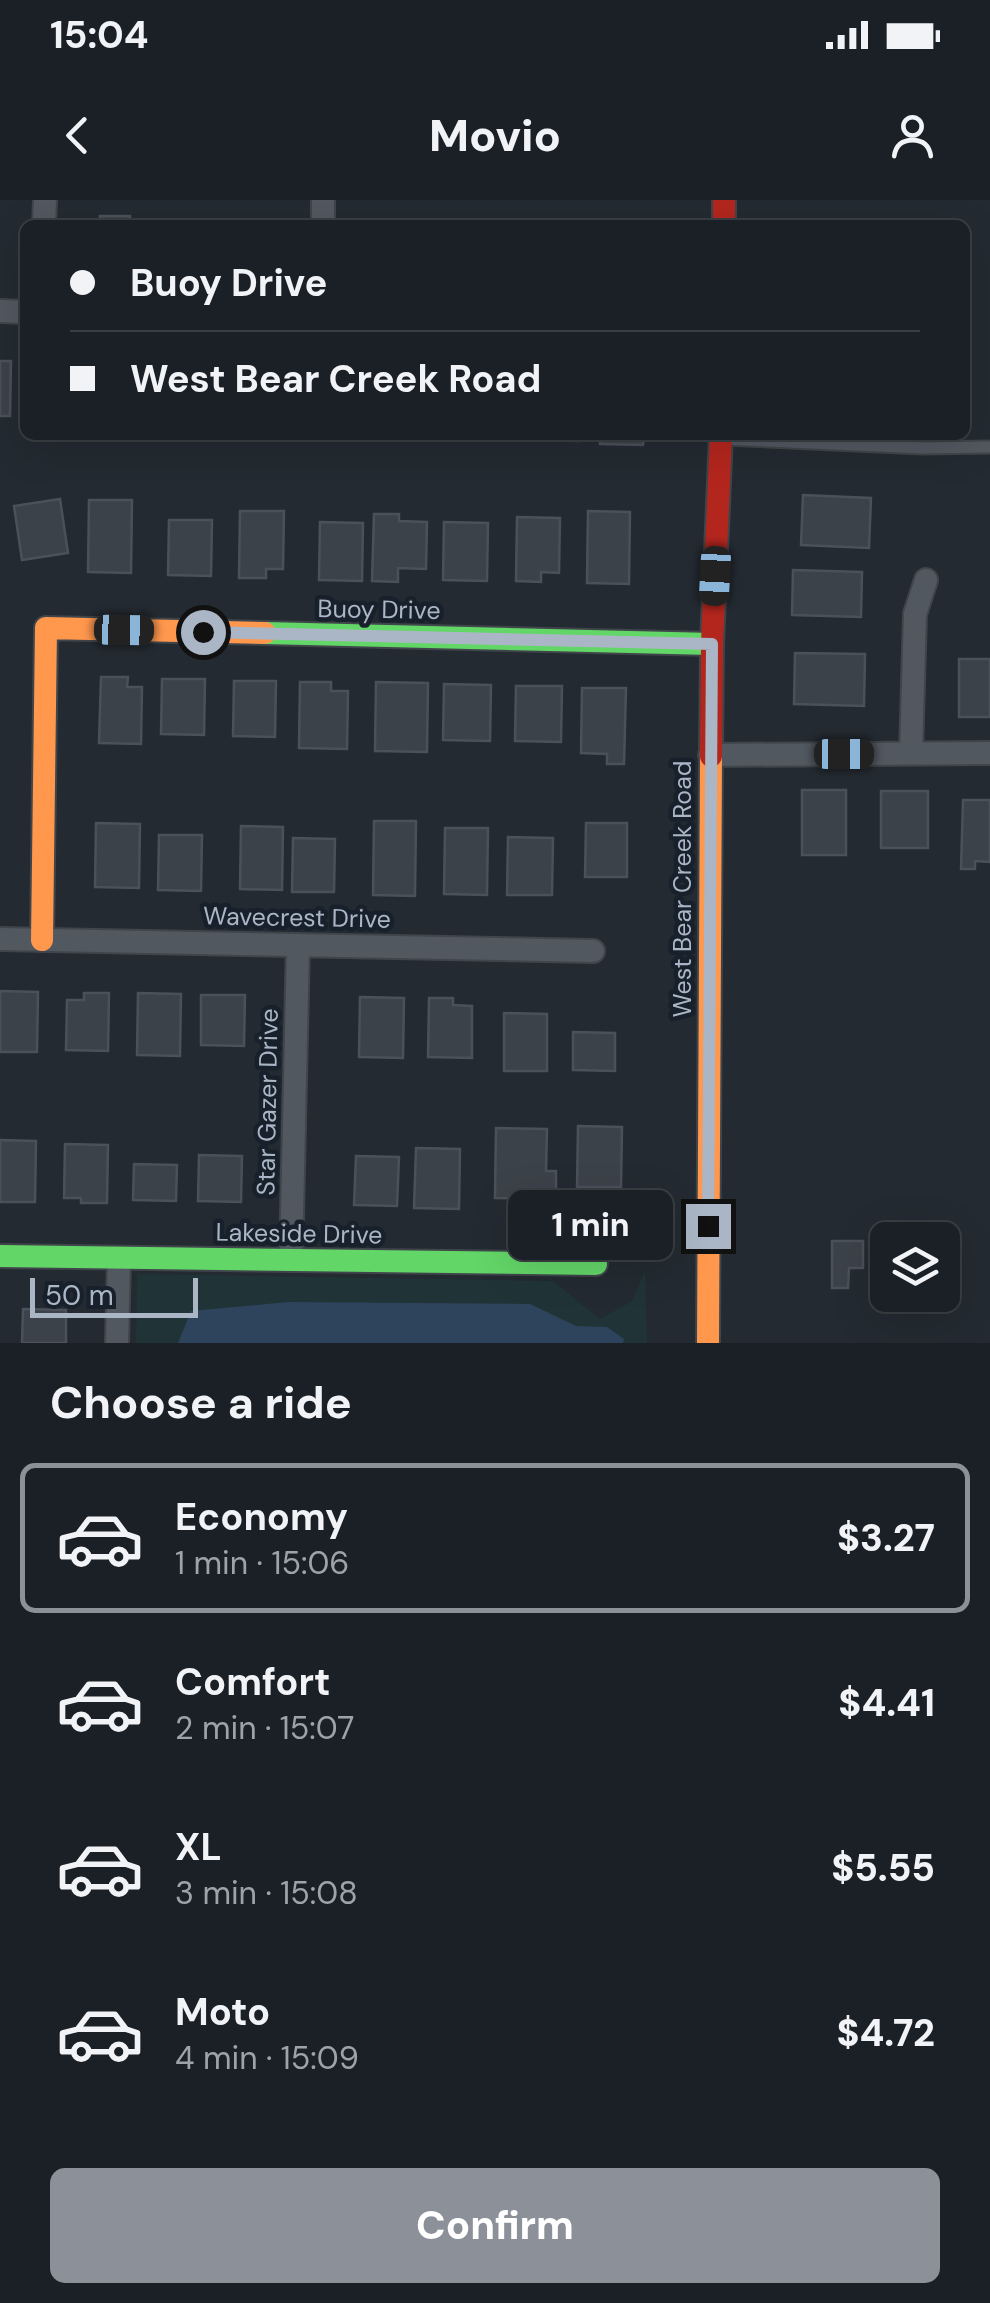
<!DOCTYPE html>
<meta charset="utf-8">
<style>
:root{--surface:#1a2025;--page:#272d32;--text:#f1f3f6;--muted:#9fa3a7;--line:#383e42;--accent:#8c9099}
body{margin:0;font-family:"DM Sans",sans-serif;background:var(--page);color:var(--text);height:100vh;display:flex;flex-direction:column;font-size:38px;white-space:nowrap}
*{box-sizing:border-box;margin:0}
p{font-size:32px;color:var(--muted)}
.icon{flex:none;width:55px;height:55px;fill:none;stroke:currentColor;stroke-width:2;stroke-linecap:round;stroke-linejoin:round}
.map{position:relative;height:1143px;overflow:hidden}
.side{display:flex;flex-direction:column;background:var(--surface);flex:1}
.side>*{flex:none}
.top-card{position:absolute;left:20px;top:20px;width:950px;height:220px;border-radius:15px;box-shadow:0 10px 40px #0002,0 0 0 2px var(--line);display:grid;align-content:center;height:220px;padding:0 50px;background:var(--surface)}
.fabs{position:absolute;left:870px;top:1022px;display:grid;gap:20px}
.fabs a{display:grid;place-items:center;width:90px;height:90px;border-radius:15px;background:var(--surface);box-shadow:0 10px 40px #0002,0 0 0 2px var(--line);font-size:50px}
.scale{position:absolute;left:30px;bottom:25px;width:168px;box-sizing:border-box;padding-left:10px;border:5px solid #aab6c5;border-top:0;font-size:28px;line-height:35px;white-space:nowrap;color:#aab6c5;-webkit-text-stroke:8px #17202b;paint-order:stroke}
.end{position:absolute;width:45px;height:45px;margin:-22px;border:12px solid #aab6c5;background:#111;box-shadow:0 0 0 5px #111}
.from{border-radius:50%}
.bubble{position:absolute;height:70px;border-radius:15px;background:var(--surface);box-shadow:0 10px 40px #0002,0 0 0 2px var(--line);font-size:32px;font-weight:800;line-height:70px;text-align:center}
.car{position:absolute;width:30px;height:60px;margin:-30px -15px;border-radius:12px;box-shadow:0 0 8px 2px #0007;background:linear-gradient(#222 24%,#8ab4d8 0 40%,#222 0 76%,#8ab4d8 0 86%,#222 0)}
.top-card b{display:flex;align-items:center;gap:35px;height:95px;font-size:38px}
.top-card b+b{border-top:2px solid var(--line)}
.top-card i{width:25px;height:25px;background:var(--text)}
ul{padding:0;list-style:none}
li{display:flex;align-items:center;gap:30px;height:150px;margin:0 20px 15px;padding:0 30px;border:5px solid transparent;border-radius:15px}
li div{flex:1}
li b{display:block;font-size:38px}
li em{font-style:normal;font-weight:800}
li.selected{border-color:var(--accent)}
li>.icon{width:90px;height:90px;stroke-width:1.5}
h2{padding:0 50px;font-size:45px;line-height:120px}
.primary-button{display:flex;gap:20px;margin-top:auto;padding:20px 50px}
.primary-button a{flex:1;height:115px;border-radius:15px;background:var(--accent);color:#fff;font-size:40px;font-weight:800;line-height:115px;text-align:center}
.status{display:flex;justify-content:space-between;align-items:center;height:70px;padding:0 50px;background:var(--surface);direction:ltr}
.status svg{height:28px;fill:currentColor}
header{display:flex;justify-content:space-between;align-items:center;height:130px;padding:0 50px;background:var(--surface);font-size:45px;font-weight:800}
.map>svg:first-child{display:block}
.green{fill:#203437}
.water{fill:#2e435c}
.building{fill:#3c4249;stroke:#4a515a;stroke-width:2.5}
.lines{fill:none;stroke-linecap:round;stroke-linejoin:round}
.lane-casing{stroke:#3f454a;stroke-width:15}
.street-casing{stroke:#3f454a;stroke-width:26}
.fast-casing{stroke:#3f454a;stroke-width:26}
.slow-casing{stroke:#3f454a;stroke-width:26}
.jam-casing{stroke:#3f454a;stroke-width:26}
.lane{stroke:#525860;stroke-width:11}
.street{stroke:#525860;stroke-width:22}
.fast{stroke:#63d668;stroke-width:22}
.slow{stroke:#ff974d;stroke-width:22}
.jam{stroke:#b3261e;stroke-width:22}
.route{stroke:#aab6c5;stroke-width:12}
.labels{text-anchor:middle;stroke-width:9;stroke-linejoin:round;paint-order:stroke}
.street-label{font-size:25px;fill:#aab6c5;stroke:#17202b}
</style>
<div class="status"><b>15:04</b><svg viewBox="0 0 49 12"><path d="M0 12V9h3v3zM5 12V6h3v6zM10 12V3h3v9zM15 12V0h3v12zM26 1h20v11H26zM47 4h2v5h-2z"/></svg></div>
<header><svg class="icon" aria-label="back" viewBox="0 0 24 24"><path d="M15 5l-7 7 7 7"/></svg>Movio<svg class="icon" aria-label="person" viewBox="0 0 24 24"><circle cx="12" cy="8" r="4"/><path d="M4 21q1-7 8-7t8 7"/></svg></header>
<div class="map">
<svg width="990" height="1143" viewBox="0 0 990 1143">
<rect width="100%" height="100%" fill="#232a31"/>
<path class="green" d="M645 1071 647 1143H136L137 1074 553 1081 600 1119 632 1101Z"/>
<path class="water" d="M288 1102 530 1104 576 1126 607 1127 624 1139 623 1143H178L191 1111Z"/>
<path class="building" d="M100 16H130V25H100Z
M228 20 273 21V25H228Z
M381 21H421L420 25H381Z
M602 22 644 23V25H602Z
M0 161H11L10 216H0Z
M537 235H579V241L537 240Z
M601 235H644L643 245 600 244Z
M803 295 871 298 869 348 801 345Z
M60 299 68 353 22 360 14 306Z
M89 300H132L131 373 88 372Z
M240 311H284L283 369H266V378H239Z
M588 311 630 312 629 384 587 383Z
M374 314H399V321L427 322 426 369 398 368V382L372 381Z
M517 317 560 318 559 373 541 372V382L516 381Z
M169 320H212L211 376 168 375Z
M320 322 363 323 362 381 319 380Z
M444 322 488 323 487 381 443 380Z
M793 370 862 372 861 417 792 415Z
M795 453 865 454 864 506 794 504Z
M959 459H990V517H959Z
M101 477H128L127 487H142L141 544 99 543Z
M162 479H205L204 535 161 534Z
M234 481H276L275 537 233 536Z
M300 482H331V491H348L347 549 299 548Z
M376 482 428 483 427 552 375 551Z
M444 484 491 485 490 541 443 540Z
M516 486H562L561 542 515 541Z
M582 488H626L624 564H607V554L581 553Z
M802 590H846V655H802Z
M881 591H928V648H881Z
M963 600H990V662L975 661V669H961Z
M374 621H416L415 696 373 695Z
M96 623 140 624 139 688 95 687Z
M586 623H627V677H585Z
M241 626 283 627 282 690 240 689Z
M445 628H488L487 695 444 694Z
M159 635H202L201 691 158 690Z
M508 637 553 638 552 695H507Z
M293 638 335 639 334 692H292Z
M0 791 38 792 37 852H0Z
M84 793H109L108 851 66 850 67 800H84Z
M138 793 181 794 180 856 137 855Z
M201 795H245L244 846 201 845Z
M360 797 404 798 403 858 359 857Z
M429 798H453V805L472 806V858L428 857Z
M504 813 547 814V871H504Z
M573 832 615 833V871L573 870Z
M578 926 622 927 621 987H577Z
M496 928 547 929 546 971H556V999L495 998Z
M0 940 36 941 35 1002H0Z
M65 944 108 945 107 1003H81V998H64Z
M416 948 460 949 459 1009 414 1008Z
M199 955 242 956 241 1002 198 1001Z
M356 956 399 957 397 1006 354 1005Z
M134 964 177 965 176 1001 133 1000Z
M832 1041H863V1068H849L848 1088H832Z
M23 1109 66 1110V1143H22Z"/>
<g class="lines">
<g class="lane-casing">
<path id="lane" d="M725 239 922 248 990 247"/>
</g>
<g class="street-casing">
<path id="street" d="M44 25 45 0
M323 25V0
M0 111 25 112
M911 553 915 414 926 380
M710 555 990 553
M0 739 593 751
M291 1060 298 745
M117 1143 119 1058"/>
</g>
<g class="fast-casing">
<path id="fast" d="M265 433 712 444
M0 1056 596 1064"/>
</g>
<g class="slow-casing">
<path id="slow" d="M42 740 46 428 265 433
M708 1143 711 556"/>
</g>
<g class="jam-casing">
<path id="jam" d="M724 0V25
M711 556 712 444 721 235"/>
</g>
<use href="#lane" class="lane"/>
<use href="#street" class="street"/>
<use href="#fast" class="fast"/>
<use href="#slow" class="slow"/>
<use href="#jam" class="jam"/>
</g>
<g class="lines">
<path class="route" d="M203 432 712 444 708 1026"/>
</g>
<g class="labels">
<g class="street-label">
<text transform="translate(379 409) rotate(1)" y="9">Buoy Drive</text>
<text transform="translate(682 689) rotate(-90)" y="9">West Bear Creek Road</text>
<text transform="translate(297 717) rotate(1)" y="9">Wavecrest Drive</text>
<text transform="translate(267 902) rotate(-89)" y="9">Star Gazer Drive</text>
<text transform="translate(299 1033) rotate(1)" y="9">Lakeside Drive</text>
</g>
</g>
</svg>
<div class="fabs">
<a><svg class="icon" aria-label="layers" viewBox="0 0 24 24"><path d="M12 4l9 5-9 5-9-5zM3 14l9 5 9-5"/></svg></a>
</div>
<div class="scale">50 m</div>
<i class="end from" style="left:203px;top:432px"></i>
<i class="end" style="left:708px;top:1026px"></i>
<div class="bubble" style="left:508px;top:990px;width:165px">1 min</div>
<i class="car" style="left:715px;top:376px;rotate:183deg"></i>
<i class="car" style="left:124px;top:430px;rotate:91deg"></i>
<i class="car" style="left:844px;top:554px;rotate:90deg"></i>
<div class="top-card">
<b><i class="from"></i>Buoy Drive</b>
<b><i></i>West Bear Creek Road</b>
</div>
</div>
<section class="side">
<h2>Choose a ride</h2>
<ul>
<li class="selected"><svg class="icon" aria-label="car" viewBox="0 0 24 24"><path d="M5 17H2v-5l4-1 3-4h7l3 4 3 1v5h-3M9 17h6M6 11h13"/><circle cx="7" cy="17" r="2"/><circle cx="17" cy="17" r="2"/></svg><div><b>Economy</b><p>1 min · 15:06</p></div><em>$3.27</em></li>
<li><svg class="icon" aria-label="car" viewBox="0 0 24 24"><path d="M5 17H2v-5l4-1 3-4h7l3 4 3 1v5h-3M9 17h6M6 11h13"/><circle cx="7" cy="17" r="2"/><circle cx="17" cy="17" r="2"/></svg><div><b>Comfort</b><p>2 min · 15:07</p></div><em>$4.41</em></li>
<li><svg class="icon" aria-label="car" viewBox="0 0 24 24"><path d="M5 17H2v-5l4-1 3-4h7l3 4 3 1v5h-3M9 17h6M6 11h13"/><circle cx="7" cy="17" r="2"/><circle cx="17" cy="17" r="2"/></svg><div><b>XL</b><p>3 min · 15:08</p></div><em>$5.55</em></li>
<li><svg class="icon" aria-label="car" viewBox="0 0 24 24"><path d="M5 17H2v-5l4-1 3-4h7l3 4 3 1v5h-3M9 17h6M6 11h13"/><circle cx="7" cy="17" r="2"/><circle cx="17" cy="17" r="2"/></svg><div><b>Moto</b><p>4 min · 15:09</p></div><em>$4.72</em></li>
</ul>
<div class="primary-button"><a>Confirm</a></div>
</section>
